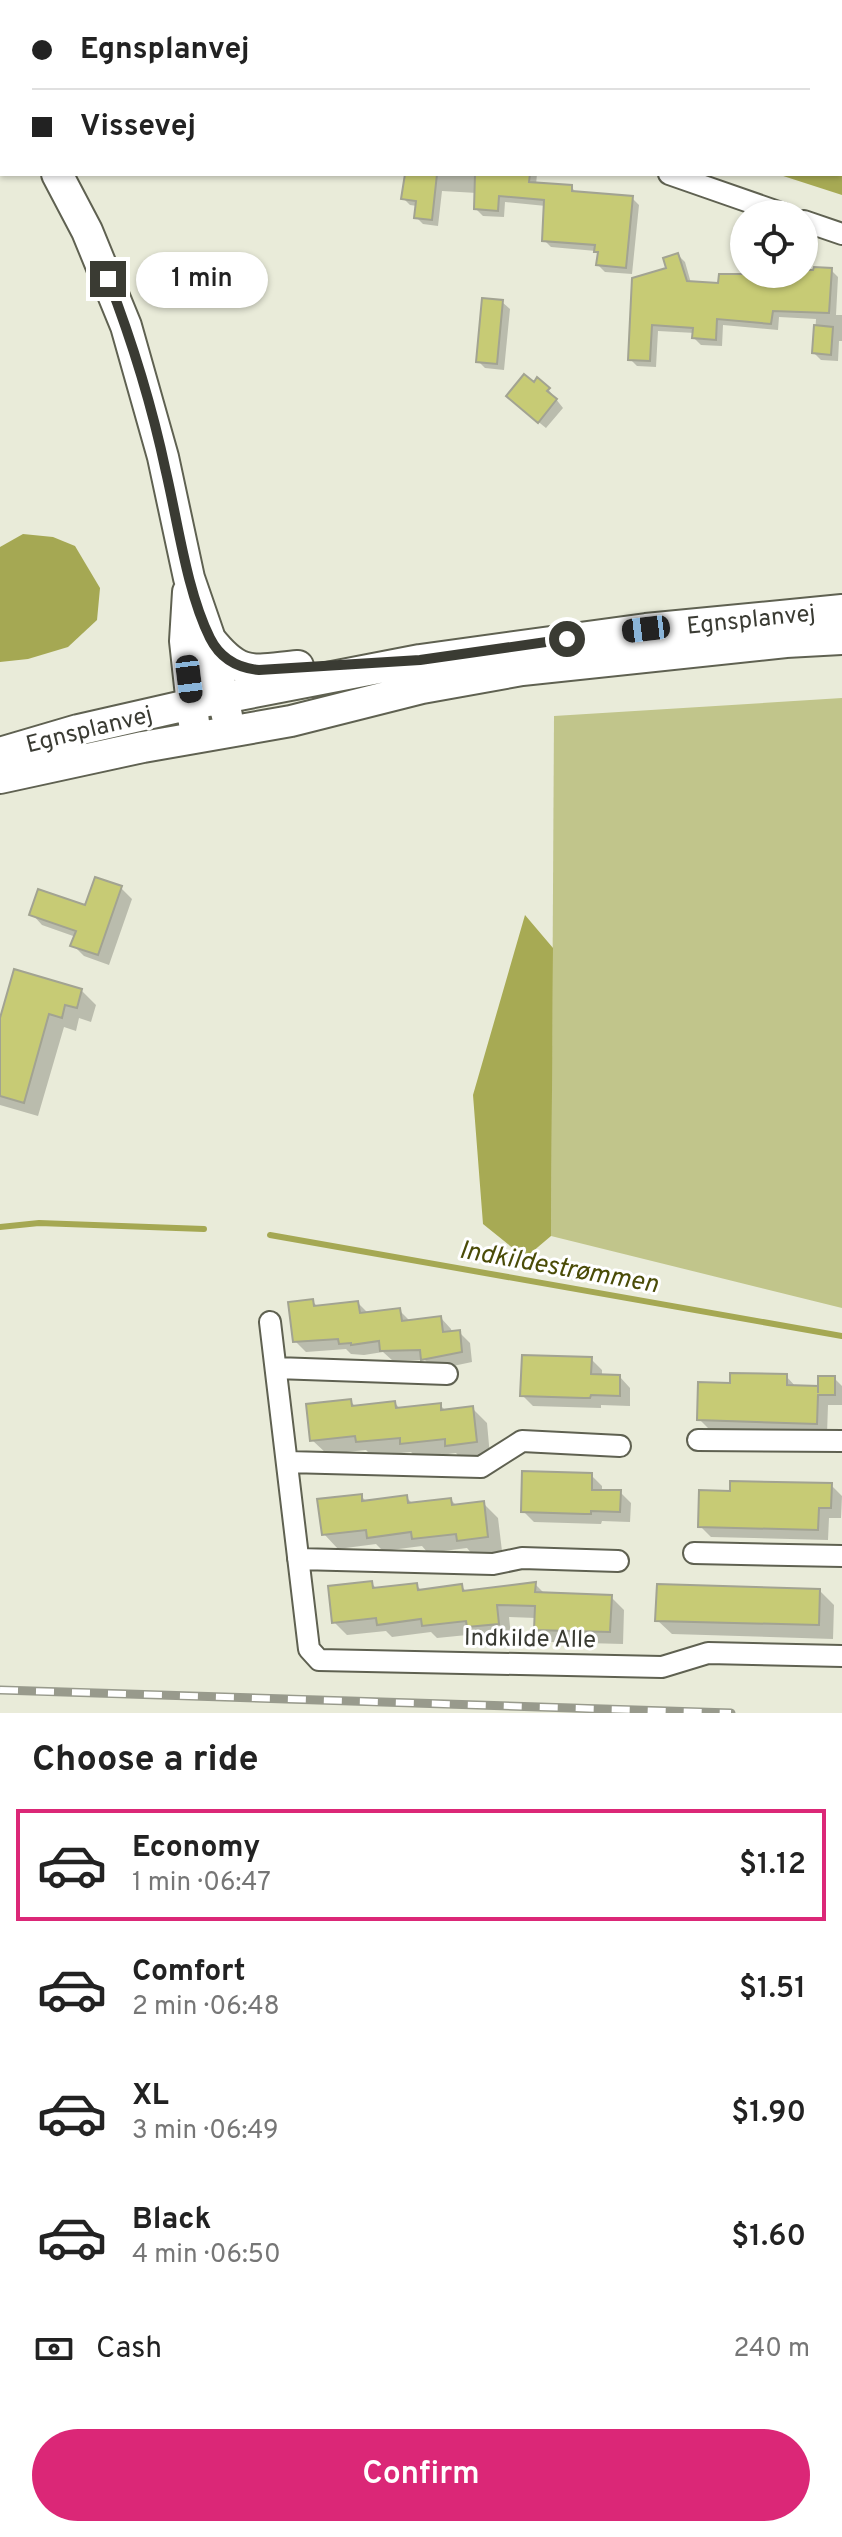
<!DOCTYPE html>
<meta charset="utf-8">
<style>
:root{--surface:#fff;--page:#f2f2f2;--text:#222;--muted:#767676;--line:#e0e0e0;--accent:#db2777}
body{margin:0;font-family:Overpass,sans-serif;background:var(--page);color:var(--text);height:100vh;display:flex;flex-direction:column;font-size:30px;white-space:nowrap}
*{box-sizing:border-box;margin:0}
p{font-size:26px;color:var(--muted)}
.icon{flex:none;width:44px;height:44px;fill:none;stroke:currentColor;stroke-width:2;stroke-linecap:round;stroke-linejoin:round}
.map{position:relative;height:1713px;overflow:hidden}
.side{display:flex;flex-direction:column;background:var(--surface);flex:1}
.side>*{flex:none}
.guide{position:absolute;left:0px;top:0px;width:842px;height:176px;box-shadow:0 2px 6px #0004;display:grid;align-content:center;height:176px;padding:0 32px;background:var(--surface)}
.fabs{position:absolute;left:730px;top:200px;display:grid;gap:16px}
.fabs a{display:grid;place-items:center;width:88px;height:88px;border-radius:50%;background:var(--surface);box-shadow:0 2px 6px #0004;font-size:40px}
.end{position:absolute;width:36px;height:36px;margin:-18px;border:10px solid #3a3b33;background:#fff;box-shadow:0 0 0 4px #fff}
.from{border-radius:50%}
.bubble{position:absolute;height:56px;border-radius:28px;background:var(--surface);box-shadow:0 2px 6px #0004;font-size:26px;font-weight:600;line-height:56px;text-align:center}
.car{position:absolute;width:24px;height:48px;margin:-24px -12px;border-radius:10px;box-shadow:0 0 6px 2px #0007;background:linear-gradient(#222 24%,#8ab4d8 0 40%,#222 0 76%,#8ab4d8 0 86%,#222 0)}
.guide b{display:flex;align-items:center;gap:28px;height:76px;font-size:30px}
.guide b+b{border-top:2px solid var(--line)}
.guide i{width:20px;height:20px;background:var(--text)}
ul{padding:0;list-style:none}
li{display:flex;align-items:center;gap:24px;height:112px;margin:0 16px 12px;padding:0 16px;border:4px solid transparent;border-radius:0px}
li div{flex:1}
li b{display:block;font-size:30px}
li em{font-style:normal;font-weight:600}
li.current{border-color:var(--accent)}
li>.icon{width:72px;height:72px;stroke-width:1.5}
h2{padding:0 32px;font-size:36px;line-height:96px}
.pay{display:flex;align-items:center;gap:20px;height:88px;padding:0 32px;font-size:30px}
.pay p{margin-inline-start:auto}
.cta{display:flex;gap:16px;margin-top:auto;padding:16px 32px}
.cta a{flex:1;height:92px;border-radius:48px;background:var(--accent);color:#fff;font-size:32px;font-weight:600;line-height:92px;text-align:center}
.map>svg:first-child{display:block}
.green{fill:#c1c58b}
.forest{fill:#a7aa54}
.water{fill:#a5a853}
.shadow{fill:#0003}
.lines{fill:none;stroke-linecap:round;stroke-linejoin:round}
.stream{stroke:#a5a853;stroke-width:6}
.building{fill:#c7cb75;stroke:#a2a392;stroke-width:2}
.street-casing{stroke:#5f6151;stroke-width:24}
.secondary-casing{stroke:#5f6151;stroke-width:34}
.street{stroke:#fff;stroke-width:20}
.secondary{stroke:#fff;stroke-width:30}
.rail-casing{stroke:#989a8c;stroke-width:9}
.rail{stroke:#fff;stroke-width:6;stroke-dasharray:18;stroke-linecap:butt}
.route{stroke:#3a3b33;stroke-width:10}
.labels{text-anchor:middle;stroke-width:6;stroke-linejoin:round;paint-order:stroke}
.street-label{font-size:24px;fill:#3a3b33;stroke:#fff}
.water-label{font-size:26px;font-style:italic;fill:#4a4b07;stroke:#fff}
</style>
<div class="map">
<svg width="842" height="1713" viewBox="0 0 842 1713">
<rect width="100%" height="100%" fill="#e9ebd9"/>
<path class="green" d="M842 698V1308L551 1236 554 716Z"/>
<path class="forest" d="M725 0H842V195L777 174H840V2H724Z
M525 915 553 948 551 1236 525 1258 483 1224 473 1095Z"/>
<path class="water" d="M23 534 53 537 75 546 100 588 97 620 68 647 28 659 0 662V547Z"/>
<path class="shadow" d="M407 174H537L536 185 571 187 577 193 632 198 639 205 632 274 605 272 598 265 599 255 596 251 551 247 544 240 546 206 505 202 504 217 483 216 476 209 477 193 442 191 438 226 423 224 416 217 417 206 410 205 403 198Z
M678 255 685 262 691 283 720 285 748 274H804V271L831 270 838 277 836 315H842V341H839L838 361 821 360 814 353 816 319 779 317 778 330 723 325 722 346 701 345 694 338 695 333 658 331 656 367 637 366 630 359 668 269Z
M502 302 510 309 504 370 485 368 478 361Z
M534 384 548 389 563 408 546 428 515 403Z
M121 888 132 899 109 965 84 956 73 945 76 937 42 925 32 914 86 908Z
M81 990 96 1005 91 1022 79 1018 76 1031 64 1027 38 1116 0 1105V1025Z
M312 1301 319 1308 358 1303 369 1314 399 1310 411 1322 441 1318 451 1329 452 1333 459 1332 470 1343 472 1362 434 1370 425 1360 393 1361 383 1352 364 1355 351 1354 346 1349 306 1352 295 1341Z
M591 1359 602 1370V1376L620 1377 630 1388V1406L601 1405V1408L533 1406 522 1395Z
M786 1376 797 1388H817L834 1378 842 1386V1405H828L827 1434 710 1430 699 1419 732 1385Z
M350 1401 356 1407 395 1403 401 1410 440 1405 446 1411 472 1408 487 1423 490 1456 462 1460 456 1453 417 1458 411 1452 372 1456 366 1450 327 1454 312 1440Z
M591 1475 602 1486V1492H620L631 1503 630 1522 602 1521 601 1524 534 1522 523 1511Z
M831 1485 842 1496 841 1518H829L828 1540 711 1537 700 1526 732 1493Z
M361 1496 367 1502 406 1497 413 1504 451 1500 457 1506 483 1503 498 1518 502 1551 473 1555 467 1548 428 1553 422 1546 383 1551 376 1544 338 1549 324 1534Z
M371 1583 377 1589 416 1585 422 1591 461 1586 467 1592 535 1584 546 1595 611 1597 624 1610 623 1644 549 1642 536 1629V1618L509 1617 511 1636 482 1640 477 1634 437 1638 431 1632 392 1637 386 1631 347 1635 334 1622Z
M820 1591 834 1605 833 1639 672 1634 657 1620Z"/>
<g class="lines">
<path class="stream" d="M0 1227 39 1223 204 1229
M270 1235 842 1336"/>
</g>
<path class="building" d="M405 174H437L432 220 414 218 416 201 401 199Z
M475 174H530L529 182 572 185V191L633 196 626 268 596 265 598 252H594L595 245 542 241 544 200 499 196 498 211 474 209Z
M678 253 687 281 718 283 719 274H804V270H813L814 267 832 268 829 313 773 311 771 324 717 319 716 340 692 338 693 328 652 325 650 361 628 360 632 278 666 268 663 258Z
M482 298 503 300 497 364 476 362Z
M814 325 833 327 831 355 812 353Z
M524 374 534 382 537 377 550 388 547 391 557 399 538 423 506 396Z
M95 877 122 886 98 955 70 946 76 931 29 915 38 889 85 905Z
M14 969 82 989 77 1008 65 1005 62 1018 49 1014 24 1103 0 1096V1018Z
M313 1299 314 1306 358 1301 360 1313 400 1308 402 1321 441 1316 443 1332 460 1330 462 1352 421 1360 420 1350 380 1351 379 1341 351 1345V1343L339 1344 338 1339 293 1342 288 1302Z
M522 1355 592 1357 591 1374 620 1375V1396L591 1395 590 1398H584L520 1396Z
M730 1373 787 1374V1385L818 1386V1393V1376H835V1395H818L817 1424 697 1420 698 1382 730 1383Z
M351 1399 352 1406 395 1401 396 1408 441 1403V1410L473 1406 477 1442 445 1446V1439L400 1444V1438L356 1442 355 1436 310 1441 306 1404Z
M522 1471 592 1473V1490H621L620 1512 591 1511V1514H585L521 1512Z
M730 1481 832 1483 831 1508H819L818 1530 698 1527 699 1490 730 1491Z
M362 1494V1501L407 1495 408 1503 451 1498 452 1505 484 1501 488 1537 457 1541 456 1534 412 1539 411 1532 367 1538 366 1530 322 1535 317 1499Z
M372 1581 373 1588 417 1583 418 1590 462 1584 463 1591 536 1582 535 1592 612 1595 610 1632 534 1630 535 1606 497 1605 499 1624 467 1627 466 1621 422 1626 421 1619 377 1625 376 1618 332 1623 328 1586Z
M657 1584 820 1589 819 1625 655 1621Z"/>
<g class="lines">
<g class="street-casing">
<path id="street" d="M669 174 784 214
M804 221 842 234
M270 1322 309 1649 319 1660 662 1667 708 1653 842 1656
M276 1368 447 1374
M698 1440 842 1441
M287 1462 481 1467 522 1441 620 1446
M694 1553 842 1556
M298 1559 493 1564 522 1558 618 1561"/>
</g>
<g class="secondary-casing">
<path id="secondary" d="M0 87 2 89
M57 174 87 231 126 326 163 457 189 578 210 639 227 716
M188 592 185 641 194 723
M210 639C241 678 253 670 298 666
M0 753 78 730 192 704 420 660 646 629 842 610
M0 778 143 747 291 721 422 688 522 670 786 642 842 639"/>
</g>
<use href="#street" class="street"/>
<use href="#secondary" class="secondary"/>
<g class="rail-casing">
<path id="rail" d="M0 1690 731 1713"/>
</g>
<use href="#rail" class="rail"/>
</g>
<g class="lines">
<path class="route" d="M108 279C132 341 152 406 166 472 178 523 187 592 210 638 220 658 237 668 259 670L420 660 567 639"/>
</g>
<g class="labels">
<g class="street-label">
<text transform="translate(751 619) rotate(-6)" y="8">Egnsplanvej</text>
<text transform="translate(89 729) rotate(-14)" y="8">Egnsplanvej</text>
<text transform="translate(530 1638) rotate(1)" y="8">Indkilde Alle</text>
</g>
<g class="water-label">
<text transform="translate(559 1266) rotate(10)" y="9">Indkildestrømmen</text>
</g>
</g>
</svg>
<div class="fabs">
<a><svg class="icon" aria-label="locate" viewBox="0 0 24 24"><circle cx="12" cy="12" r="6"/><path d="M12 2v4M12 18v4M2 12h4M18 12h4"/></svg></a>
</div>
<i class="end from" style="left:567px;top:639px"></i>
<i class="end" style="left:108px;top:279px"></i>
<div class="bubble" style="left:136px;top:252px;width:132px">1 min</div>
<i class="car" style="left:646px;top:629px;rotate:263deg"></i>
<i class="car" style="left:189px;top:679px;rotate:173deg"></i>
<div class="guide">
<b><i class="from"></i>Egnsplanvej</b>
<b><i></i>Vissevej</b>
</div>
</div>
<section class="side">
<h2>Choose a ride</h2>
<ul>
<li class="current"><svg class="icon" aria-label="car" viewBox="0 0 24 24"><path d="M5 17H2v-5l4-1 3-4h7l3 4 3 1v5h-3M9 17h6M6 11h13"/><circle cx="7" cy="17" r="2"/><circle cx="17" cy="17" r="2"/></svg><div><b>Economy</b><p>1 min · 06:47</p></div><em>$1.12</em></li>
<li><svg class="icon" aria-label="car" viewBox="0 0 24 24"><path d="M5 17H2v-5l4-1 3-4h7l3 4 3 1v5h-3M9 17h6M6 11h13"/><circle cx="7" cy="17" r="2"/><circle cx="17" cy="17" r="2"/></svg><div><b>Comfort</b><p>2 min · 06:48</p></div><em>$1.51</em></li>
<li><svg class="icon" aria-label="car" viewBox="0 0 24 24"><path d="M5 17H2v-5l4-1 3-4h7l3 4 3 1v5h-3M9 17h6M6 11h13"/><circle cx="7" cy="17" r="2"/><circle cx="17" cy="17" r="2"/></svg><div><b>XL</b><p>3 min · 06:49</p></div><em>$1.90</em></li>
<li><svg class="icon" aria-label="car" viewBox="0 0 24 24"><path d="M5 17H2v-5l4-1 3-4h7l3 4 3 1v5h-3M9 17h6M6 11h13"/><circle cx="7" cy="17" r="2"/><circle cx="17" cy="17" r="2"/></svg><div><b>Black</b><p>4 min · 06:50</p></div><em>$1.60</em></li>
</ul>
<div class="pay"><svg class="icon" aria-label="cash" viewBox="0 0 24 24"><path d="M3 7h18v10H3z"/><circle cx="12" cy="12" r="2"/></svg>Cash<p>240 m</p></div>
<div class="cta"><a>Confirm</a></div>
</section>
